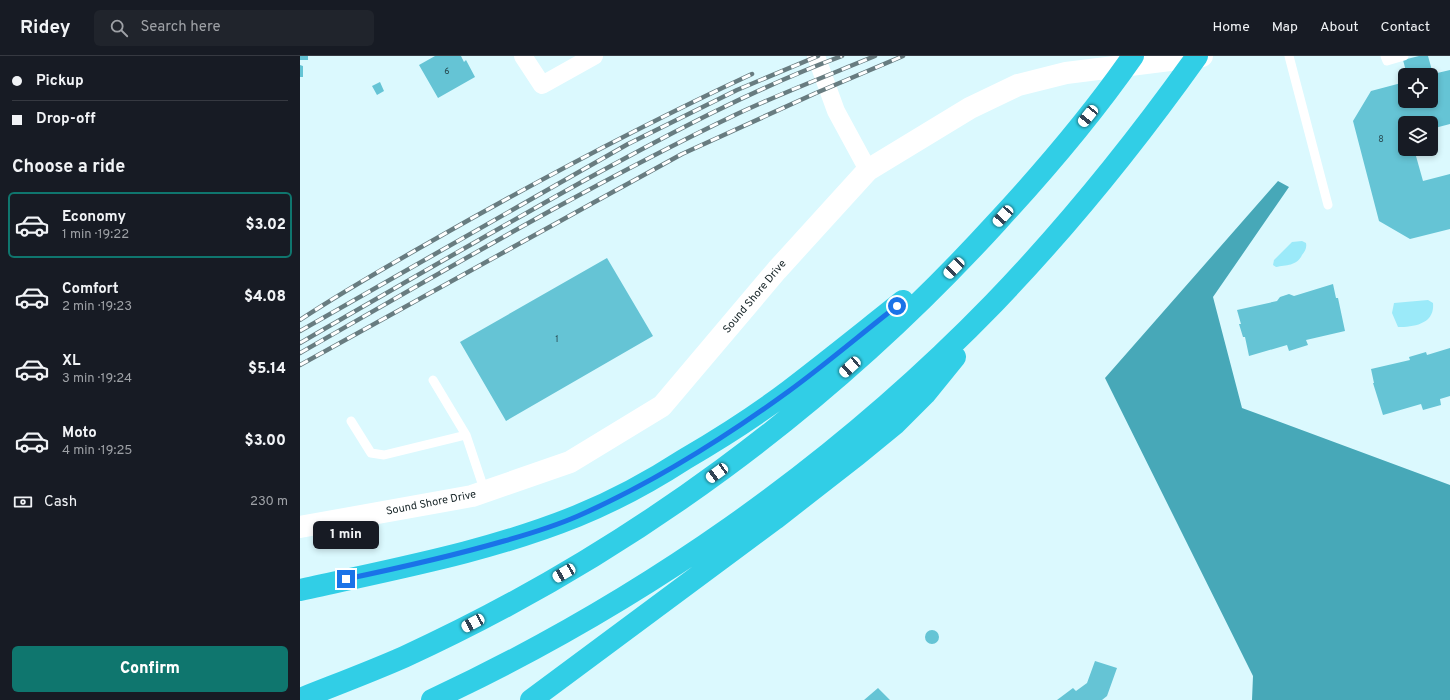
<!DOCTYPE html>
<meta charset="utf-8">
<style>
:root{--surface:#171b24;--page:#20242c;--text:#f1f3f6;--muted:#9ea1a6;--line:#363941;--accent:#0f766e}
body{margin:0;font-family:Overpass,sans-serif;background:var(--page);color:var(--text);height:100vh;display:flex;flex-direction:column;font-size:15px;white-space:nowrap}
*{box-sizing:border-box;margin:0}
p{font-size:13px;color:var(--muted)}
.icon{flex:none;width:22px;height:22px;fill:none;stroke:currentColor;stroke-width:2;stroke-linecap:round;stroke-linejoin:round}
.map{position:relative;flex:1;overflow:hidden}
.details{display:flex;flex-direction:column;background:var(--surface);width:300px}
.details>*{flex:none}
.top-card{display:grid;align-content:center;height:88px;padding:0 12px;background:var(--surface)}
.buttons{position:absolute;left:1098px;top:12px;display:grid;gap:8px}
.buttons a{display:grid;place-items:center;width:40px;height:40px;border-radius:6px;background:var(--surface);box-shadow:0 2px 6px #0003;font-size:20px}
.end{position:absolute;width:18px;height:18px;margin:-9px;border:5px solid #1a73e8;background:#fff;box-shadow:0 0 0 2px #fff}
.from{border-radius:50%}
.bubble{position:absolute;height:28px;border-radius:6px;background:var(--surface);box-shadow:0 2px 6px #0003;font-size:13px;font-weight:800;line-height:28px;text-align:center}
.car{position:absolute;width:12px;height:24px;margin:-12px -6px;border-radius:5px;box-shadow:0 0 3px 1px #0007;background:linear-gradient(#fff 24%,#345 0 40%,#fff 0 76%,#345 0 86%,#fff 0)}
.top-card b{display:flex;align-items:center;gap:14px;height:38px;font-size:15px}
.top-card b+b{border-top:1px solid var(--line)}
.top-card i{width:10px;height:10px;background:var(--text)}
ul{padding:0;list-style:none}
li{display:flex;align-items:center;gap:12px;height:66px;margin:0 8px 6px;padding:0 4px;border:2px solid transparent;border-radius:6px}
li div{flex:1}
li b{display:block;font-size:15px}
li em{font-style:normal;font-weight:800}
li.selected{border-color:var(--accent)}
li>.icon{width:36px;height:36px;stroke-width:1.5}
h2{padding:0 12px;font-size:18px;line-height:48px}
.pay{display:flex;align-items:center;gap:10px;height:44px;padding:0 12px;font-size:15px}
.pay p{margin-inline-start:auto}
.cta{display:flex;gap:8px;margin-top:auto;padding:8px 12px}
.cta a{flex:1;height:46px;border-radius:6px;background:var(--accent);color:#fff;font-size:16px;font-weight:800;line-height:46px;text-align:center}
header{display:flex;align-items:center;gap:24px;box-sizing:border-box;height:56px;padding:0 20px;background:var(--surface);border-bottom:1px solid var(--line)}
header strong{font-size:19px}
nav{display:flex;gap:22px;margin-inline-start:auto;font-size:14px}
.search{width:280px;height:36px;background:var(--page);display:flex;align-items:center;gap:10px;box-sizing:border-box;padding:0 14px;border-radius:6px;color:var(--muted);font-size:15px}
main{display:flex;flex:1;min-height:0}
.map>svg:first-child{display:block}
.green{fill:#9beaf9}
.water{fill:#47a8b8}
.building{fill:#65c4d5}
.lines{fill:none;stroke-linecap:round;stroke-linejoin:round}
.lane{stroke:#fff;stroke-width:9}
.street{stroke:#fff;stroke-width:18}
.secondary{stroke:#fff;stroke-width:22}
.highway{stroke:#31cee6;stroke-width:22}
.rail-casing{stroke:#687c80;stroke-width:4.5}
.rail{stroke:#fff;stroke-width:3;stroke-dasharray:9;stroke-linecap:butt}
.route{stroke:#1a73e8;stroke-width:5}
.labels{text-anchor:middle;stroke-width:3.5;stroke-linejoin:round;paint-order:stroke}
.number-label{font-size:9px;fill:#284a51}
.street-label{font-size:11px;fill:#142225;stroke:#fff}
</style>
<header>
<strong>Ridey</strong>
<div class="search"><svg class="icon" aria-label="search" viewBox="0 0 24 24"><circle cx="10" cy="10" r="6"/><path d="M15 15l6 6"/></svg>Search here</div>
<nav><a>Home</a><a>Map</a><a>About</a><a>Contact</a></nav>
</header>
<main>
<section class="details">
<div class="top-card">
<b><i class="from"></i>Pickup</b>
<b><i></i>Drop-off</b>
</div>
<h2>Choose a ride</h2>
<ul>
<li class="selected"><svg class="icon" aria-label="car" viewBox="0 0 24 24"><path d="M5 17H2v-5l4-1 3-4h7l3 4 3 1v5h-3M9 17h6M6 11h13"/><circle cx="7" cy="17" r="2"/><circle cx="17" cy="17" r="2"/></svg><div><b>Economy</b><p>1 min · 19:22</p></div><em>$3.02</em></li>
<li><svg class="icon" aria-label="car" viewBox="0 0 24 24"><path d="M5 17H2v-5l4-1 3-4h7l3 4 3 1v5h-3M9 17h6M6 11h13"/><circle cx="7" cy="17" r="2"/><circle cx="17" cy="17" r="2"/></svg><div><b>Comfort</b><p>2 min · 19:23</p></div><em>$4.08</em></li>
<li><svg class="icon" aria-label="car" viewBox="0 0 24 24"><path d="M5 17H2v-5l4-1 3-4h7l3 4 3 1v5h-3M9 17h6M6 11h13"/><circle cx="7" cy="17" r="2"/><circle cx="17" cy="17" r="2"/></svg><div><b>XL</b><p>3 min · 19:24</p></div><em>$5.14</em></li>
<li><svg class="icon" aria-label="car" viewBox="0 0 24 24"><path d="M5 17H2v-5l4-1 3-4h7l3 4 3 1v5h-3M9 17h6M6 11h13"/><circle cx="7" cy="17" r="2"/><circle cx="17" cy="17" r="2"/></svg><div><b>Moto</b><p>4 min · 19:25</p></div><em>$3.00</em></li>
</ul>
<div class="pay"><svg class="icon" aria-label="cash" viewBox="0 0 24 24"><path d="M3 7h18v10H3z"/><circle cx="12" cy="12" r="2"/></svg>Cash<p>230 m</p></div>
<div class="cta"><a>Confirm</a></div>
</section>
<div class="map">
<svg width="1150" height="644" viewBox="0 0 1150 644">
<rect width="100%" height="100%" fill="#dbf9fe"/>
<path class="green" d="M1002 185 1006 187C1007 192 1005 195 1002 199 997 210 986 209 976 211L973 209 974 204 992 186Z
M1128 244 1133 247C1135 268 1114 271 1098 271L1092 257 1094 247Z"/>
<path class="water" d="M978 125 989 131 913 241 942 352 1150 429V644H952L953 620 805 322Z"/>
<path class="building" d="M0 0H8V4H0Z
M135 0H161L164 6 166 4 175 21 138 42 119 9Z
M1119 0H1128L1133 18 1150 14V68L1131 73V67H1105V93H1114L1123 125 1150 118V173L1110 183 1079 165 1053 65 1071 35 1105 26V45H1131V19H1107L1103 4Z
M0 9 3 10V21H0Z
M80 26 84 35 77 39 72 30Z
M307 202 353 280 206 365 160 286Z
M1033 228 1036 242H1038L1045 275 1006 284 1008 289 989 295 987 289 949 300 945 281H943L939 268H941L937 254 977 245 980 241 989 238 994 240Z
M1150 292V340L1140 343 1141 349 1123 354 1121 348 1083 359 1073 327H1074L1071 313 1110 304 1109 301 1126 296 1127 299Z
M625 581a7 7 0 1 1 14 0a7 7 0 1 1-14 0Z
M795 605 817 612 807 640 802 644H757L773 632 776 635 787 627Z
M578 632 590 644H564Z"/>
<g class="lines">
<path class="lane" d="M989 0 1028 149
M1085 0 1087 5 1104 0
M133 324 166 379 185 436
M51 365 71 397 84 399 166 379"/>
<path class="street" d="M223 0 242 29 294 0
M516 0 536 55 568 114"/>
<path class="secondary" d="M0 471 172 440 270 406 362 350 477 214 568 114 670 52 718 29 766 17 902 0"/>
<path class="highway" d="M0 534C93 513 188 496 277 460 314 445 351 425 385 403 421 382 457 359 490 334 528 305 565 275 603 245
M0 643C35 629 70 616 104 601 329 498 531 348 697 166 746 113 792 59 833 0
M132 644C340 547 534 412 694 247 768 170 835 87 897 0
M231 644 475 463 557 399 595 368 625 338 655 301"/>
<g class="rail-casing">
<path id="rail" d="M0 264C42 236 86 211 130 186 235 126 342 69 452 18
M0 275 328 88 437 34 518 0
M0 287C95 232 190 177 287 123 369 78 453 33 542 0
M0 297C144 215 287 130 437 58 482 37 529 19 575 0
M0 309 291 148 382 98 516 37 603 0"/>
</g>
<use href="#rail" class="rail"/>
</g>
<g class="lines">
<path class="route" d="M46 523C99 512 152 500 204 485 229 478 255 470 278 460 353 427 423 383 489 335 526 308 561 278 597 250"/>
</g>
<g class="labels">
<g class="number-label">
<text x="147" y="18">6</text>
<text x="1081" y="86">8</text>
<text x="257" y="286">1</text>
</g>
<g class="street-label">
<text transform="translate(454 240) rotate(-50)" y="4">Sound Shore Drive</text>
<text transform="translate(131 446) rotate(-11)" y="4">Sound Shore Drive</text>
</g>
</g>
</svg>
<div class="buttons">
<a><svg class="icon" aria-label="locate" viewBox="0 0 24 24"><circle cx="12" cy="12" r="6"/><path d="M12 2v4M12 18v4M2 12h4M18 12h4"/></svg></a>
<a><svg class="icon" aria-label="layers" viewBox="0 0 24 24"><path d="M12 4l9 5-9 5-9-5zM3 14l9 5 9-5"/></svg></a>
</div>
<i class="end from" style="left:597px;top:250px"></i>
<i class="end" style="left:46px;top:523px"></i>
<div class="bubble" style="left:13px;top:465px;width:66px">1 min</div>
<i class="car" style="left:788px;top:60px;rotate:219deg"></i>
<i class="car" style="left:703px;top:160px;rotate:222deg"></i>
<i class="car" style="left:654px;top:212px;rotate:224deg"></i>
<i class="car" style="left:550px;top:311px;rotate:228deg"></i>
<i class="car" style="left:417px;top:417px;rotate:234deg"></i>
<i class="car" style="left:264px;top:517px;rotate:240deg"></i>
<i class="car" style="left:173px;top:567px;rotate:242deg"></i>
</div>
</main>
